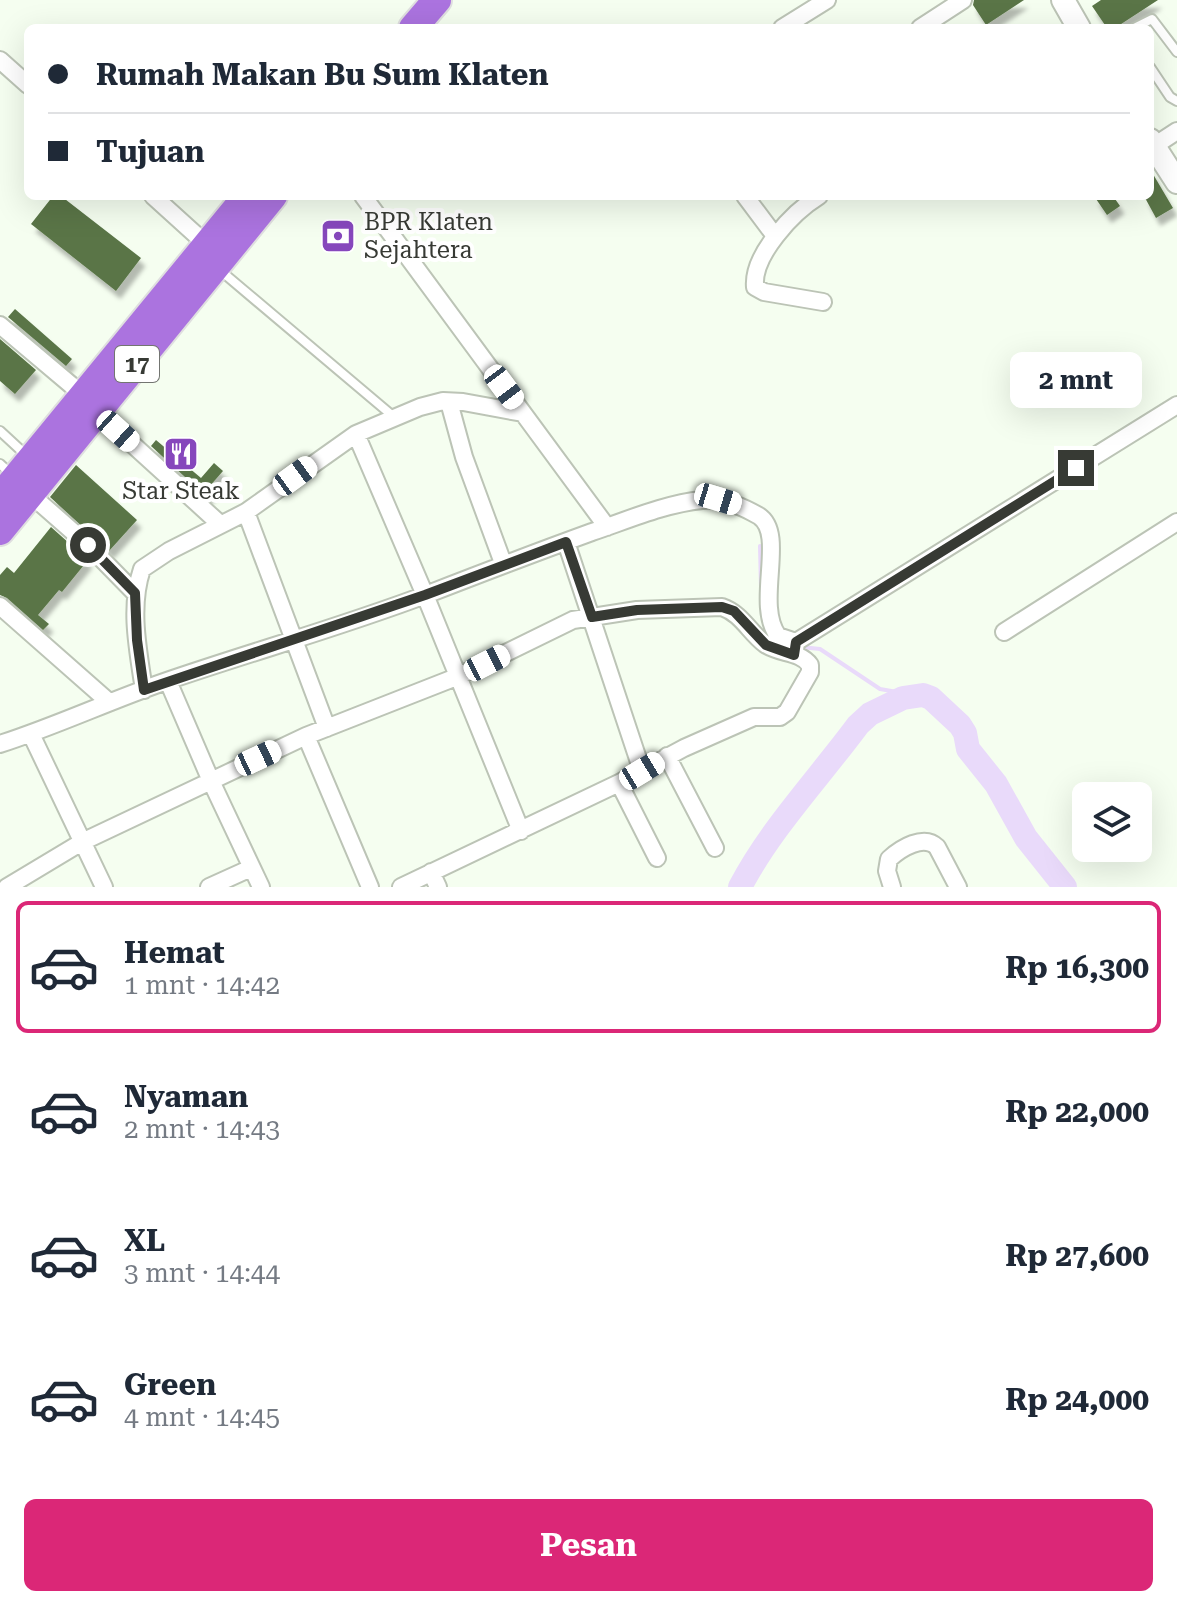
<!DOCTYPE html>
<html lang="id">
<meta charset="utf-8">
<style>
:root{--surface:#fff;--page:#f6f6f7;--text:#1f2937;--muted:#747a83;--line:#e0e1e3;--accent:#db2777}
body{margin:0;font-family:"Roboto Serif",serif;background:var(--page);color:var(--text);height:100vh;display:flex;flex-direction:column;font-size:30px;white-space:nowrap}
*{box-sizing:border-box;margin:0}
p{font-size:26px;color:var(--muted)}
.icon{flex:none;width:44px;height:44px;fill:none;stroke:currentColor;stroke-width:2;stroke-linecap:round;stroke-linejoin:round}
.map{position:relative;height:887px;overflow:hidden}
.sheet{display:flex;flex-direction:column;background:var(--surface);flex:1}
.sheet>*{flex:none}
.banner{position:absolute;left:24px;top:24px;width:1130px;height:176px;border-radius:12px;box-shadow:0 8px 32px #0002;display:grid;align-content:center;height:176px;padding:0 24px;background:var(--surface)}
.buttons{position:absolute;left:1072px;top:782px;display:grid;gap:16px}
.buttons a{display:grid;place-items:center;width:80px;height:80px;border-radius:12px;background:var(--surface);box-shadow:0 8px 32px #0002;font-size:40px}
.end{position:absolute;width:36px;height:36px;margin:-18px;border:10px solid #373a34;background:#fff;box-shadow:0 0 0 4px #fff}
.from{border-radius:50%}
.bubble{position:absolute;height:56px;border-radius:12px;background:var(--surface);box-shadow:0 8px 32px #0002;font-size:26px;font-weight:700;line-height:56px;text-align:center}
.car{position:absolute;width:24px;height:48px;margin:-24px -12px;border-radius:10px;box-shadow:0 0 6px 2px #0007;background:linear-gradient(#fff 24%,#345 0 40%,#fff 0 76%,#345 0 86%,#fff 0)}
.banner b{display:flex;align-items:center;gap:28px;height:76px;font-size:30px}
.banner b+b{border-top:2px solid var(--line)}
.banner i{width:20px;height:20px;background:var(--text)}
ul{padding:14px 0 0;list-style:none}
li{display:flex;align-items:center;gap:24px;height:132px;margin:0 16px 12px;padding:0 8px;border:4px solid transparent;border-radius:12px}
li div{flex:1}
li b{display:block;font-size:30px}
li em{font-style:normal;font-weight:700}
li.active{border-color:var(--accent)}
li>.icon{width:72px;height:72px;stroke-width:1.5}
.cta{display:flex;gap:16px;margin-top:auto;padding:16px 24px}
.cta a{flex:1;height:92px;border-radius:12px;background:var(--accent);color:#fff;font-size:32px;font-weight:700;line-height:92px;text-align:center}
.map>svg:first-child{display:block}
.lines{fill:none;stroke-linecap:round;stroke-linejoin:round}
.stream{stroke:#e9dafa;stroke-width:4}
.river{stroke:#e9dafa;stroke-width:24}
.building{fill:#5a7547;filter:url(#shadow)}
.lane-casing{stroke:#bcc4b6;stroke-width:12}
.street-casing{stroke:#bcc4b6;stroke-width:20}
.secondary-casing{stroke:#bcc4b6;stroke-width:26}
.highway-casing{stroke:#dfdfdf;stroke-width:32}
.lane{stroke:#fff;stroke-width:8}
.street{stroke:#fff;stroke-width:16}
.secondary{stroke:#fff;stroke-width:22}
.highway{stroke:#ab73df;stroke-width:28}
.route{stroke:#373a34;stroke-width:10}
.labels{text-anchor:middle;stroke-width:8;stroke-linejoin:round;paint-order:stroke}
.shield{fill:#fff;stroke:#737571;stroke-width:2}
.shield-label{font-size:22px;font-weight:bold;fill:#373a34}
.poi-label{font-size:24px;fill:#373a34;stroke:#fff;text-anchor:start}
</style>
<div class="map">
<svg width="1177" height="887" viewBox="0 0 1177 887">
<defs>
<filter id="shadow"><feDropShadow dx="4.5" dy="8" stdDeviation="2" flood-color="#0004"/></filter>
</defs>
<rect width="100%" height="100%" fill="#f5fef0"/>
<g class="lines">
<path class="stream" d="M760 546 761 588
M801 647 820 649 880 689 914 695"/>
<path class="river" d="M740 887C771 828 818 779 858 725L870 714 903 698 923 695 931 698 960 725 965 733 968 749 996 784 1026 838 1065 887"/>
</g>
<path class="building" d="M974 0H1024L986 25 973 5Z
M1101 0H1158L1115 28H1107L1092 6Z
M1150 169 1173 208 1156 218 1144 196H1150Z
M53 196H61L141 258 116 291 31 224Z
M1094 196H1113L1120 206 1107 215Z
M15 309 72 359 66 366 8 317Z
M0 339 36 370 15 394 0 381Z
M156 440 201 478 214 463 223 471 209 487 213 490 207 497 151 446Z
M76 465 137 520 109 551 50 497Z
M51 527 88 560 62 592 59 590 38 615 49 624 43 630 7 598 0 595V575L7 567 14 573Z"/>
<g class="lines">
<g class="lane-casing">
<path id="lane" d="M1134 28 1152 19 1177 52
M1150 67 1170 97 1177 101
M221 271 394 417
M0 431 26 455
M0 464 12 475"/>
</g>
<g class="street-casing">
<path id="street" d="M782 28 827 0
M920 28 963 0
M0 60 28 85
M1154 146 1177 131
M153 196 206 244
M363 196 607 527
M745 196 775 236
M819 196C793 212 752 255 755 287L764 292 823 302
M0 325 83 395
M449 402 464 457 503 563
M97 412 220 524
M356 434 425 595 521 831
M30 494 88 545 135 593
M246 512 327 728
M566 542 642 771
M0 606 109 702
M1004 632 1177 522
M795 650 796 642 1177 405
M168 681 211 781 261 887
M144 690C138 650 129 607 142 569L169 551 246 512 356 434 420 407 443 401 463 402 523 413
M31 734 104 887
M306 736 370 887
M0 744C56 726 109 701 164 682 251 652 341 627 428 594 482 573 537 552 592 532 628 520 664 504 702 500 722 498 742 506 759 516 787 534 754 604 778 636L796 642
M667 756 715 848
M619 783 657 858
M431 872 438 887
M7 887 82 842 306 736 459 676 573 620 637 610 722 607C742 614 749 632 765 644 779 654 800 651 810 665V672L787 712 780 717H754L684 748 619 783 401 887
M209 887 251 868
M892 887 887 871 889 859C901 848 924 834 937 847L958 887"/>
</g>
<g class="secondary-casing">
<path id="secondary" d="M1063 0 1079 28
M1150 140 1177 182"/>
</g>
<g class="highway-casing">
<path id="highway" d="M413 28 437 0
M0 497 247 196
M0 531 273 196"/>
</g>
<use href="#lane" class="lane"/>
<use href="#street" class="street"/>
<use href="#secondary" class="secondary"/>
<use href="#highway" class="highway"/>
</g>
<g class="lines">
<path class="route" d="M88 545 135 593 137 640 144 690 425 595 566 542 592 617 637 610 722 607 734 611 766 645 794 655 796 642 1076 468"/>
</g>
<defs>
<g id="bank-square" transform="scale(1.8)"><rect x="-9" y="-9" width="18" height="18" rx="4" fill="#8647bc" stroke="#fff"/><path d="M-6-4H6V4H-6ZM0-2.3a2.3 2.3 0 1 0 0 4.6a2.3 2.3 0 1 0 0-4.6Z" fill="#fff"/></g>
<g id="restaurant-square" transform="scale(1.8)"><rect x="-9" y="-9" width="18" height="18" rx="4" fill="#8647bc" stroke="#fff"/><path d="M-5-6h1v4h1v-4h1v4h1v-4h1v5L-1.5 .5V6h-2V.5L-5-1ZM5-6V6H3V1.5H1.5Q1.5-4 5-6Z" fill="#fff"/></g>
</defs>
<g fill-rule="evenodd">
<use href="#bank-square" x="338" y="236"/>
<use href="#restaurant-square" x="181" y="454"/>
</g>
<g class="labels">
<rect class="shield" x="115" y="346" width="44" height="36" rx="6"/>
<g class="shield-label">
<text x="137" y="372">17</text>
</g>
<g class="poi-label">
<text x="364" y="230">BPR Klaten<tspan x="364" dy="28">Sejahtera</tspan></text>
<text x="181" y="499" text-anchor="middle">Star Steak</text>
</g>
</g>
</svg>
<div class="buttons">
<a><svg class="icon" aria-label="layers" viewBox="0 0 24 24"><path d="M12 4l9 5-9 5-9-5zM3 14l9 5 9-5"/></svg></a>
</div>
<i class="end from" style="left:88px;top:545px"></i>
<i class="end" style="left:1076px;top:468px"></i>
<div class="bubble" style="left:1010px;top:352px;width:132px">2 mnt</div>
<i class="car" style="left:504px;top:387px;rotate:143deg"></i>
<i class="car" style="left:118px;top:431px;rotate:132deg"></i>
<i class="car" style="left:295px;top:476px;rotate:54deg"></i>
<i class="car" style="left:718px;top:499px;rotate:107deg"></i>
<i class="car" style="left:487px;top:663px;rotate:63deg"></i>
<i class="car" style="left:258px;top:758px;rotate:65deg"></i>
<i class="car" style="left:642px;top:771px;rotate:59deg"></i>
<div class="banner">
<b><i class="from"></i>Rumah Makan Bu Sum Klaten</b>
<b><i></i>Tujuan</b>
</div>
</div>
<section class="sheet">
<ul>
<li class="active"><svg class="icon" aria-label="car" viewBox="0 0 24 24"><path d="M5 17H2v-5l4-1 3-4h7l3 4 3 1v5h-3M9 17h6M6 11h13"/><circle cx="7" cy="17" r="2"/><circle cx="17" cy="17" r="2"/></svg><div><b>Hemat</b><p>1 mnt · 14:42</p></div><em>Rp 16,300</em></li>
<li><svg class="icon" aria-label="car" viewBox="0 0 24 24"><path d="M5 17H2v-5l4-1 3-4h7l3 4 3 1v5h-3M9 17h6M6 11h13"/><circle cx="7" cy="17" r="2"/><circle cx="17" cy="17" r="2"/></svg><div><b>Nyaman</b><p>2 mnt · 14:43</p></div><em>Rp 22,000</em></li>
<li><svg class="icon" aria-label="car" viewBox="0 0 24 24"><path d="M5 17H2v-5l4-1 3-4h7l3 4 3 1v5h-3M9 17h6M6 11h13"/><circle cx="7" cy="17" r="2"/><circle cx="17" cy="17" r="2"/></svg><div><b>XL</b><p>3 mnt · 14:44</p></div><em>Rp 27,600</em></li>
<li><svg class="icon" aria-label="car" viewBox="0 0 24 24"><path d="M5 17H2v-5l4-1 3-4h7l3 4 3 1v5h-3M9 17h6M6 11h13"/><circle cx="7" cy="17" r="2"/><circle cx="17" cy="17" r="2"/></svg><div><b>Green</b><p>4 mnt · 14:45</p></div><em>Rp 24,000</em></li>
</ul>
<div class="cta"><a>Pesan</a></div>
</section>
